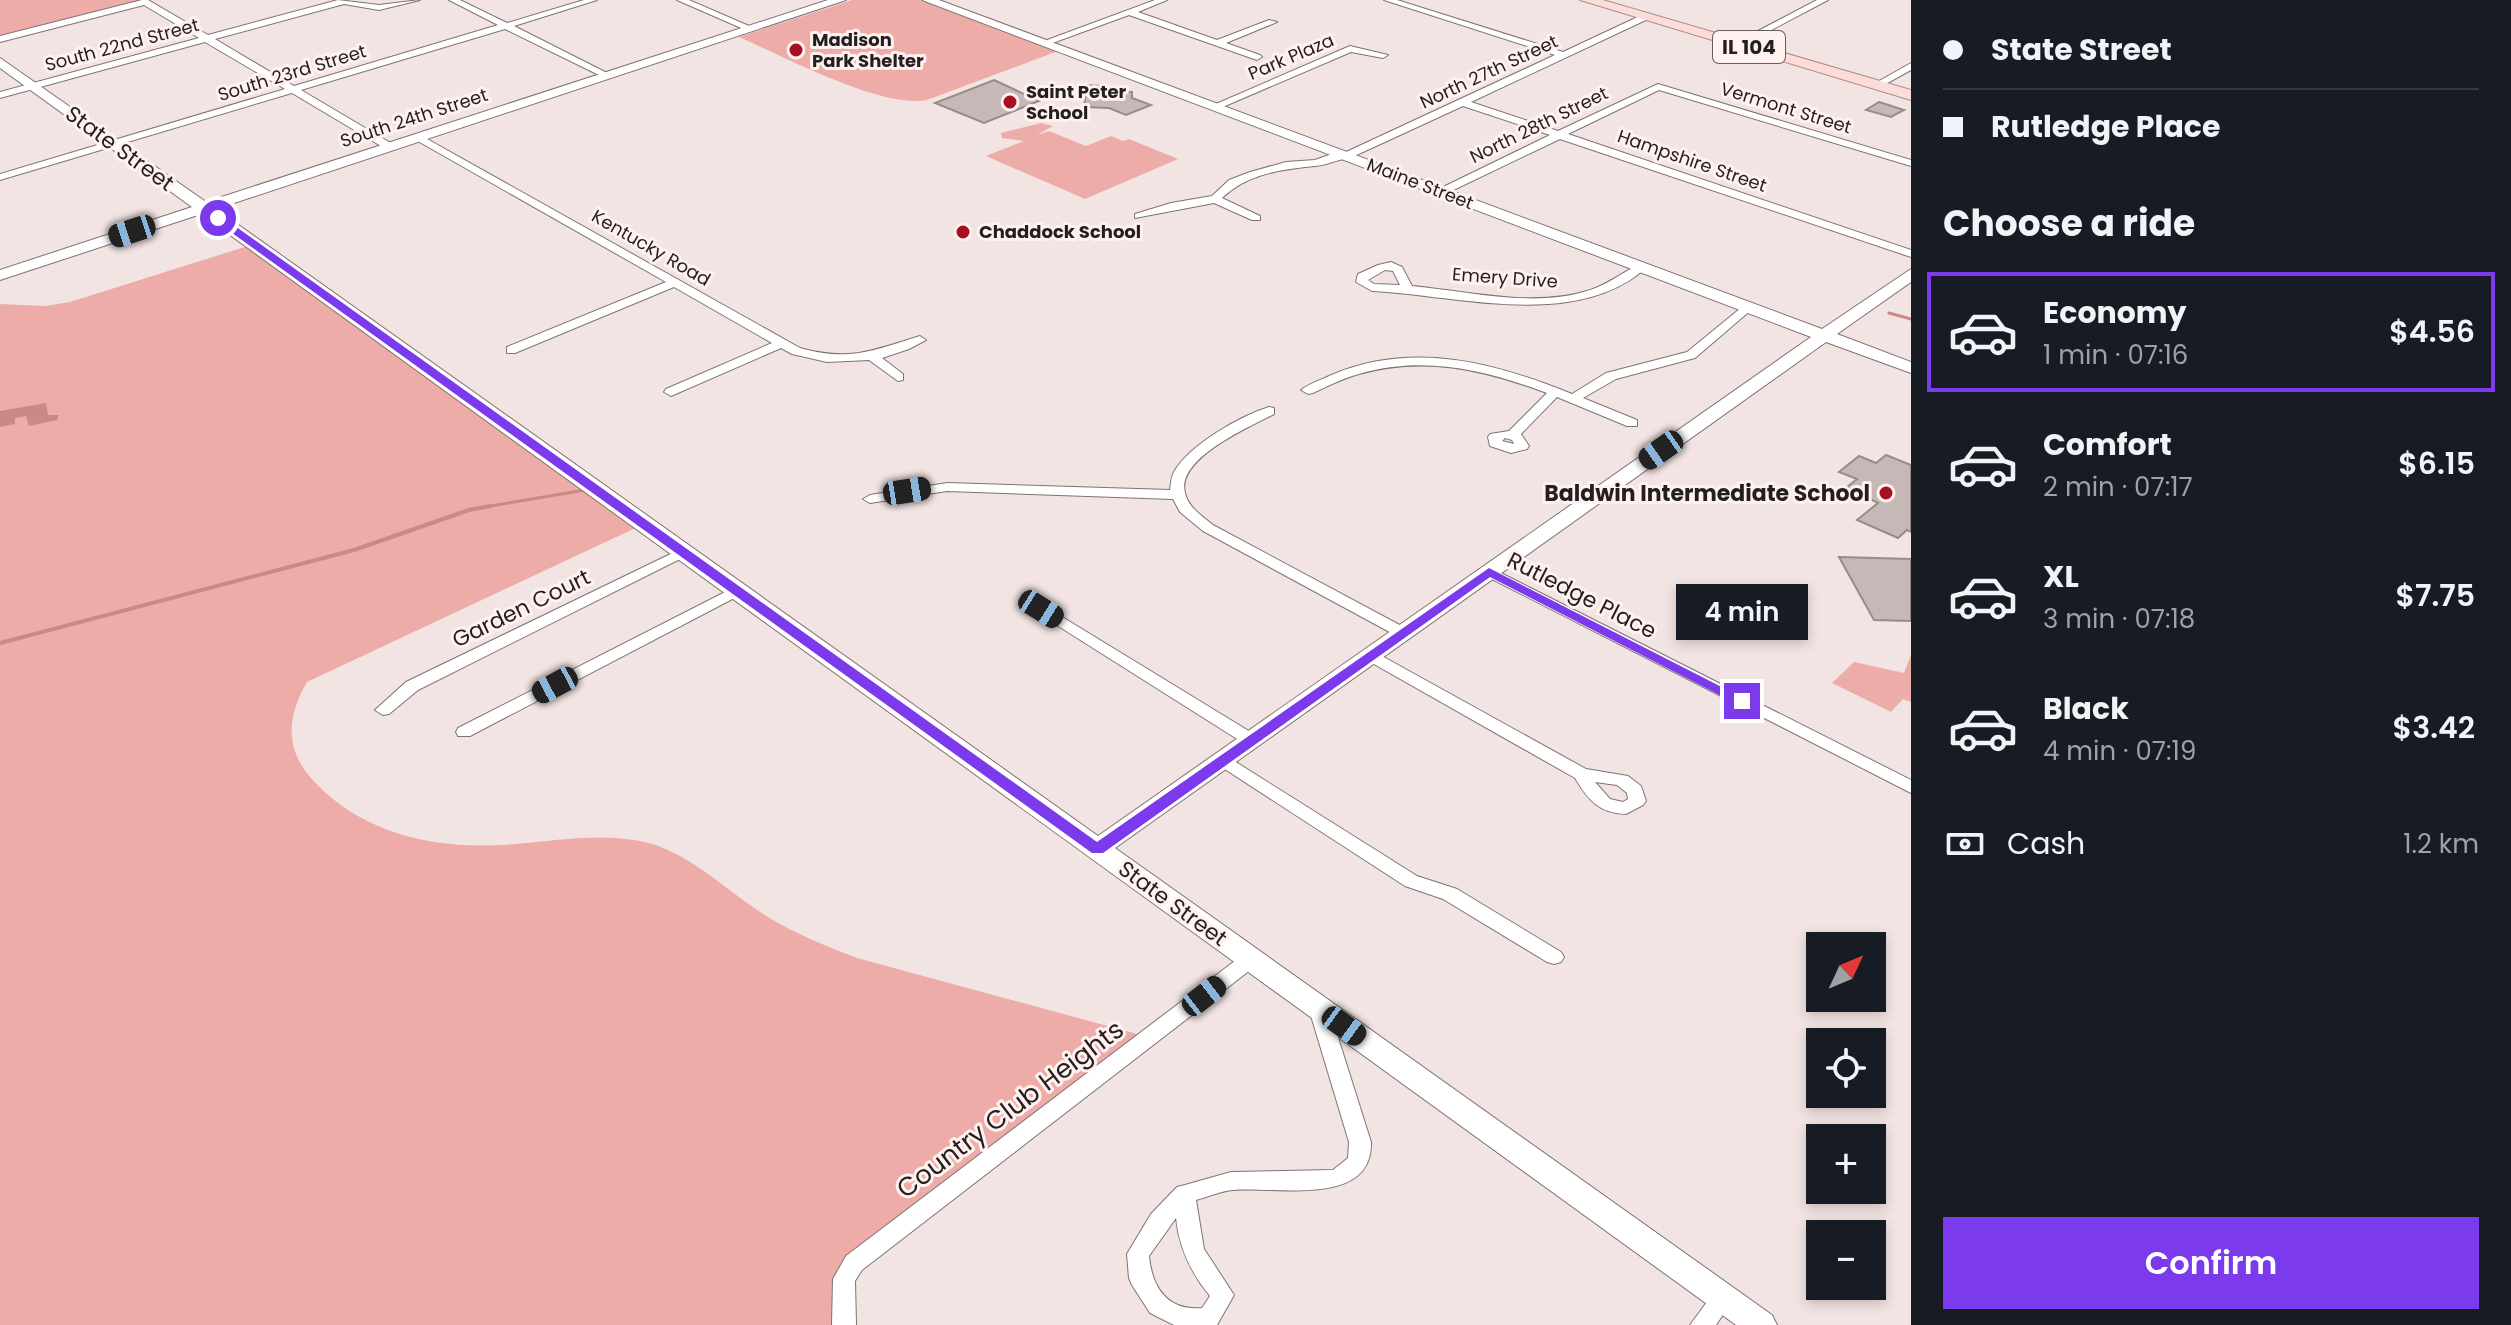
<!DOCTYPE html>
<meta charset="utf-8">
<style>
:root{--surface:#171b24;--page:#242831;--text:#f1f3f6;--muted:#9ea1a6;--line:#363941;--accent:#7c3aed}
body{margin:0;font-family:Poppins,sans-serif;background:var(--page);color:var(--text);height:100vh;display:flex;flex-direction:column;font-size:30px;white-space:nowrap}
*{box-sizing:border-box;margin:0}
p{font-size:26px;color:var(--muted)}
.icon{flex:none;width:44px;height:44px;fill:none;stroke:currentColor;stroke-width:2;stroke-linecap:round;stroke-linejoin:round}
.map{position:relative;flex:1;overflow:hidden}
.details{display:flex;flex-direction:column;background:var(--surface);width:600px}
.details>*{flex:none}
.top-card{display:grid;align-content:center;height:176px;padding:0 32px;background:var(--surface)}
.needle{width:52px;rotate:46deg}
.tools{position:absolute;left:1806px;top:932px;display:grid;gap:16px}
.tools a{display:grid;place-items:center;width:80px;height:80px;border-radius:0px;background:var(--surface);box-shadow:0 4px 12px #0003;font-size:40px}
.end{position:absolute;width:36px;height:36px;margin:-18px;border:10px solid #7c3aed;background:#fff;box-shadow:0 0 0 4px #fff}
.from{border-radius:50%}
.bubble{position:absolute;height:56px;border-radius:0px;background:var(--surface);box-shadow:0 4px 12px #0003;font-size:26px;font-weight:600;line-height:56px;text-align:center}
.car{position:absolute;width:24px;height:48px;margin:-24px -12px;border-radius:10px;box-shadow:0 0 6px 2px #0007;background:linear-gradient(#222 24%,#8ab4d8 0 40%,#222 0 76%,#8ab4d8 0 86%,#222 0)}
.top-card b{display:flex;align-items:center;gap:28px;height:76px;font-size:30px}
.top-card b+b{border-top:2px solid var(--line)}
.top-card i{width:20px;height:20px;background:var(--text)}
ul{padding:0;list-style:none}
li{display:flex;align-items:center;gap:24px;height:120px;margin:0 16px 12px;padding:0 16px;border:4px solid transparent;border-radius:0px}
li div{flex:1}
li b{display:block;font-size:30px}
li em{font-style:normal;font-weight:600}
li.active{border-color:var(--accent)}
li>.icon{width:72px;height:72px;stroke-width:1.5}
h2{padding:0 32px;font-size:36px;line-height:96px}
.pay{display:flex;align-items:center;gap:20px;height:88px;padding:0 32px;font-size:30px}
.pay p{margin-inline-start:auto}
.cta{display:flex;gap:16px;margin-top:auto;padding:16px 32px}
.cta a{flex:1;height:92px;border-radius:0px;background:var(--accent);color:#fff;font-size:32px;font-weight:600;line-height:92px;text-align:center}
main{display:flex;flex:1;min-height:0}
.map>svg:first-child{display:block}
.green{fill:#edaca7}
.water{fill:#c98985}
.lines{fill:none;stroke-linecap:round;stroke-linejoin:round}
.stream-far1{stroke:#c98985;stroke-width:3}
.stream{stroke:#c98985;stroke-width:4}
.building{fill:#c5b8b7;stroke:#988b8a;stroke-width:2}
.street-casing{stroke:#7f7372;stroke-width:2}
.secondary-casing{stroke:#7f7372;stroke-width:2}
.primary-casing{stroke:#af8b87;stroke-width:2}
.street{fill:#fff;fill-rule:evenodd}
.secondary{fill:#fff;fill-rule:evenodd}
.primary{fill:#fcdcd9;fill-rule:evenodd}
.route{fill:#7c3aed}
.poi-dot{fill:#a70f22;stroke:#fff1f0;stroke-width:3}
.labels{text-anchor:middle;stroke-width:6;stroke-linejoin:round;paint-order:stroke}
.far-poi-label{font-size:18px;font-weight:bold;fill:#231f1e;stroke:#fff1f0;text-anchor:start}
.far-street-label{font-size:18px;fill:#231f1e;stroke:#fff1f0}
.shield{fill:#fff1f0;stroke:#655e5d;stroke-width:2}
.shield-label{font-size:20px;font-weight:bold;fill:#231f1e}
.street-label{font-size:22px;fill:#231f1e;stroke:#fff1f0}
.poi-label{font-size:22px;font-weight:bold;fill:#231f1e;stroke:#fff1f0;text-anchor:end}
.near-street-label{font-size:26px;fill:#231f1e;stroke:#fff1f0}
</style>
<main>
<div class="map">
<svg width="1911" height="1325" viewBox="0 0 1911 1325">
<rect width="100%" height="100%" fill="#f2e4e3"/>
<path class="green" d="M0 0H145L0 37Z
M852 0H919L1058 51 927 100C882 109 783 56 739 37Z
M1041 123 1053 126 1037 135 1049 131 1086 146 1111 136 1123 141 1129 139 1178 159 1085 199 986 156 1024 141 1002 138 1001 133Z
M254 244 644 524 307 682C288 715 284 746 310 777 362 836 440 851 516 844 560 840 606 832 649 843 694 856 729 893 768 917 796 934 826 946 857 958L1152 1038 854 1263 844 1325H0V304L45 306 70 302Z
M1911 655V702L1903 699 1891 712 1832 683 1854 662 1904 673Z"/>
<path class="water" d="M46 403 48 415H59L57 420 29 426 26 416 15 418V424L0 427V411Z"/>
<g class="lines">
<path class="stream-far1" d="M1889 313 1911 319
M479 508 585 490"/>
<path class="stream" d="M0 643 354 550 469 510 490 506"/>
</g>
<path class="building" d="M994 80 1039 101 984 123 935 103Z
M1079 85 1104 86V91L1132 92V98L1151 105 1126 115 1109 108 1084 107 1085 98 1056 94Z
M1879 102 1904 110 1891 117 1866 110Z
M1886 455 1911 465V532L1907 530 1898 538 1857 520 1878 503 1847 487 1857 479 1839 472 1859 456 1876 463Z
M1839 557 1911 559V621L1874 620Z"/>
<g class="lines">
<g class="street-casing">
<path id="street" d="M142 0H148L208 35 338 0 379 5 420 0 379 10 344 4 215 39 294 86 498 25 449 0H460L507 23 584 0H597L514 26 613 76 605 78 505 29 301 90 394 145V149H386L292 93 0 180V174L285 89 205 42 0 98V92L199 38 144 5 0 42V36Z
M677 0H689L756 29 748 31Z
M1155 0H1167L1138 12 1217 40 1269 20 1277 22 1226 43 1260 55 1262 57 1257 60 1129 15 1047 45 1039 43Z
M1384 0H1397L1563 52 1642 15H1648V19L1471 102 1558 131 1658 84 1911 160V166L1659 90 1568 134 1911 250V257L1560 139 1445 194H1437V190L1550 135 1463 106 1350 158C1338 159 1328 165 1315 166 1280 170 1248 173 1222 198L1260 216V220H1252L1214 203 1135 218V214L1171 203 1212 196 1229 180 1250 172 1286 162 1315 160 1340 151 1344 153 1555 55Z
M1817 0H1828L1741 46 1733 44Z
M1350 46 1388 55 1383 58 1351 52 1218 109 1209 107Z
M1911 63V70L1880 87 1872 85Z
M420 135 800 348C850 362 874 350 920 336L926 340 909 349 882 358 903 374V380L898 381 869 360 827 362 792 354 781 348 671 396 664 392 666 389 772 343 674 287 515 353H507V347L666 282 416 140 415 138Z
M1391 262 1402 267 1412 286C1468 291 1532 308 1587 291 1605 286 1621 274 1637 265H1645L1647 267C1577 331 1457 295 1372 291L1356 282 1358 274 1378 265ZM1385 270 1393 271 1400 285 1374 284 1368 280Z
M1747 303 1753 307 1751 310 1695 358 1616 379 1583 398 1637 420V426H1627L1557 397 1521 434 1529 446 1527 449 1511 453 1490 446 1488 437 1490 434 1509 431 1547 393C1485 370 1424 355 1359 374 1343 378 1328 386 1313 393L1308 394 1301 390C1310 383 1323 379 1334 374 1414 341 1496 363 1572 394L1606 373 1687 352ZM1505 438 1512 440 1514 444 1502 441Z
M1269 407 1274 408V414C1250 427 1176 458 1185 493 1188 507 1202 516 1213 525L1409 630 1411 633 1409 636H1397L1203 531 1180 512 1173 499 947 491 870 503 863 499 870 495 947 483 1170 490C1171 484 1171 477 1174 472 1189 445 1240 416 1269 407Z
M683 548 688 549 690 552 688 555 418 690 389 714 383 715 375 710 406 682Z
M1489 567 1911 780V793L1484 575 1481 572 1484 569Z
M737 586 745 591 742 594 470 736H458L456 732 458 728Z
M1041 604 1257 736 1259 740 1257 744H1245L1036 612 1033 609 1036 606Z
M1371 650 1586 769 1628 776 1641 786 1646 801 1643 805 1626 814C1599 813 1588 800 1575 778L1365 659 1363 655ZM1595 782 1617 785 1627 793 1628 799 1623 802 1610 799Z
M1223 754 1417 876 1457 889 1561 952 1564 957 1561 962 1554 964 1547 962 1443 899 1405 886 1217 764 1214 760Z
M1251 952 1258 954 1261 959 1258 964 862 1270 855 1281 856 1325H832L833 1279 846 1256 1244 954Z
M1319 1001 1326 1004 1329 1009 1371 1142C1373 1208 1275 1186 1233 1190 1221 1191 1208 1197 1196 1200L1204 1249 1234 1295 1217 1325H1174L1150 1313 1132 1285 1129 1278 1127 1254 1151 1214 1177 1187 1185 1185 1231 1172 1333 1170 1348 1158 1349 1142 1309 1009 1312 1004ZM1176 1218C1179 1248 1191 1273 1210 1296L1202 1308C1167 1311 1152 1287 1149 1256Z
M1723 1288 1731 1291 1734 1298 1716 1325H1690L1715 1291Z"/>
</g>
<g class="secondary-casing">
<path id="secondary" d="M828 0H846L216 209 1098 836 1811 337 922 0H939L1822 329 1911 269V282L1837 334 1911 362V373L1826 342 1115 848 1772 1315 1777 1325H1736L201 214 0 280V270L192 207 0 68V58L206 202Z"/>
</g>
<g class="primary-casing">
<path id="primary" d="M1580 0H1603L1911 90V100Z"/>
</g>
<use href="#street" class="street"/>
<use href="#secondary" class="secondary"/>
<use href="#primary" class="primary"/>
</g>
<path class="route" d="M214 216H221L1097 842 1489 568 1749 701 1747 704H1737L1490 577 1103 853H1092L214 220Z"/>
<g class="poi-dot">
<circle cx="796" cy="50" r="8"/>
<circle cx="1010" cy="102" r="8"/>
<circle cx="963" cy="232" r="8"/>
<circle cx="1886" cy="493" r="8"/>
</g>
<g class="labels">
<g class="far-poi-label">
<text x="812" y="46">Madison<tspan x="812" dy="21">Park Shelter</tspan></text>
<text x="1026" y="98">Saint Peter<tspan x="1026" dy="21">School</tspan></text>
<text x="979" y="238">Chaddock School</text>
</g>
<g class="far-street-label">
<text transform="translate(122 45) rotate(-15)" y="6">South 22nd Street</text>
<text transform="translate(1291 57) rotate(-23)" y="6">Park Plaza</text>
<text transform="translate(1489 72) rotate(-25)" y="6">North 27th Street</text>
<text transform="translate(292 73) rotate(-17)" y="6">South 23rd Street</text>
<text transform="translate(1786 108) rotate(17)" y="6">Vermont Street</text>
<text transform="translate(414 118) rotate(-18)" y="6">South 24th Street</text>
<text transform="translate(1539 125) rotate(-26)" y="6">North 28th Street</text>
<text transform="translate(1692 161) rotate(19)" y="6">Hampshire Street</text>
<text transform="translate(1420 184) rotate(21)" y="6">Maine Street</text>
<text transform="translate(651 248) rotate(30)" y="6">Kentucky Road</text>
<text transform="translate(1505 278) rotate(4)" y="6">Emery Drive</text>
</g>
<rect class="shield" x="1713" y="31" width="72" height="32" rx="6"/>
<g class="shield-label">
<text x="1749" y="54">IL 104</text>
</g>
<g class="street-label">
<text transform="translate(120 148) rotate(36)" y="8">State Street</text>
<text transform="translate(1582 595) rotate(27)" y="8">Rutledge Place</text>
<text transform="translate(521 608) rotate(-26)" y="8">Garden Court</text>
<text transform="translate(1173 903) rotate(36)" y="8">State Street</text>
</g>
<g class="poi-label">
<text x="1870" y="501">Baldwin Intermediate School</text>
</g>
<g class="near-street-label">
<text transform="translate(1010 1109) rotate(-37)" y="9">Country Club Heights</text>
</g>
</g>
</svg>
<div class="tools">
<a><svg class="needle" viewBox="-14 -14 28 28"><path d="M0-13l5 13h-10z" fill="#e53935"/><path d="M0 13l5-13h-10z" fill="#9ea1a6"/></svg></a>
<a><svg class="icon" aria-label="locate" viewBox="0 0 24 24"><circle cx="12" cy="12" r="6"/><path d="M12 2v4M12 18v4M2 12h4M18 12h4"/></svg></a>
<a>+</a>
<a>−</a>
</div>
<i class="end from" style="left:218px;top:218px"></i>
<i class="end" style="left:1742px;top:701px"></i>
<div class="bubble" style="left:1676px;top:584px;width:132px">4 min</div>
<i class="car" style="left:132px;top:231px;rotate:252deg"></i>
<i class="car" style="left:1661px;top:450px;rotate:235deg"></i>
<i class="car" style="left:907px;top:491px;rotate:81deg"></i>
<i class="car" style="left:1041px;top:609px;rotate:122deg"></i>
<i class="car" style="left:555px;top:685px;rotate:242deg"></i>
<i class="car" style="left:1204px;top:996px;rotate:52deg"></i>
<i class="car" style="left:1344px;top:1026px;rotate:126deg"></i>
</div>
<section class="details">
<div class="top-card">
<b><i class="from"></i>State Street</b>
<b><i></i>Rutledge Place</b>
</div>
<h2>Choose a ride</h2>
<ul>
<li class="active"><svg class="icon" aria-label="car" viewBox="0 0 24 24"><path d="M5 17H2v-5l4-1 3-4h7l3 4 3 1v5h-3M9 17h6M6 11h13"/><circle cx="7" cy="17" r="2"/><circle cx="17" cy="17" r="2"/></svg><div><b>Economy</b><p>1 min · 07:16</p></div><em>$4.56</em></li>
<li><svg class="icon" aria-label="car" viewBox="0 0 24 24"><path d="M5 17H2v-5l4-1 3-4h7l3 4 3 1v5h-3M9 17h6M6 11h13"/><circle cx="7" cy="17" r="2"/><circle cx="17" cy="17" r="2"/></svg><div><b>Comfort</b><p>2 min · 07:17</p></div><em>$6.15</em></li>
<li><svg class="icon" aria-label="car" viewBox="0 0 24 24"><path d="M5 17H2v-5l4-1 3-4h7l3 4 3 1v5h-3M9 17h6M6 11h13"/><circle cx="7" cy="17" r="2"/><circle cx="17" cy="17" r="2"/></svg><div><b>XL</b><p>3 min · 07:18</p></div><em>$7.75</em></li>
<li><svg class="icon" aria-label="car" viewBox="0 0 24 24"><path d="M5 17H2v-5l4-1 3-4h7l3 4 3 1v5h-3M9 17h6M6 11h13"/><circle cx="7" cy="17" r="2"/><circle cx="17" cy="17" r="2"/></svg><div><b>Black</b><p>4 min · 07:19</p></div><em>$3.42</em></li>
</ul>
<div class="pay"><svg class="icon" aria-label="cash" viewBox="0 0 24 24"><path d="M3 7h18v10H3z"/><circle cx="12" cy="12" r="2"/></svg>Cash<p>1.2 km</p></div>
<div class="cta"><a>Confirm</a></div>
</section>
</main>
